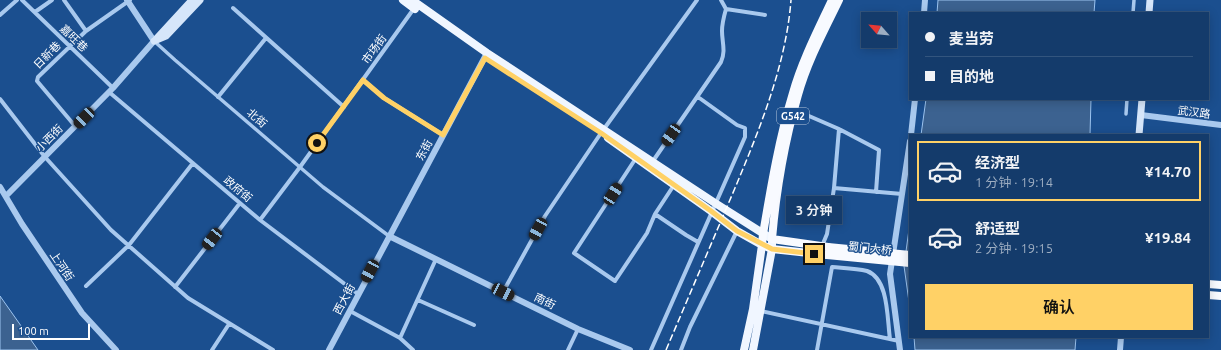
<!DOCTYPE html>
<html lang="zh">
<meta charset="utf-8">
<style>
:root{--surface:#143b6b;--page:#214673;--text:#f1f3f6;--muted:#9dadc1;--line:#33557e;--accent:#ffd166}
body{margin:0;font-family:Ubuntu,"Noto Sans SC",sans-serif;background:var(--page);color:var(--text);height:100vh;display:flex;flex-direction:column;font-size:15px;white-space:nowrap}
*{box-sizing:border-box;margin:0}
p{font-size:13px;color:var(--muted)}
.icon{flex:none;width:22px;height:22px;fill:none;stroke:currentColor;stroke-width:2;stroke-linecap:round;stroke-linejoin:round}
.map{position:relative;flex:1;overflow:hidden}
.sheet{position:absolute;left:909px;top:134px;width:300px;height:204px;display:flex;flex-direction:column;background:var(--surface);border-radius:0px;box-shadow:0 2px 10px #0003,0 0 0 1px var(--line)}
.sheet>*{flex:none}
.banner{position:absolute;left:909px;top:12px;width:300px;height:88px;border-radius:0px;box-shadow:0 2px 10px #0003,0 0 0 1px var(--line);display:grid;align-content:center;height:88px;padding:0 16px;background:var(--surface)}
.needle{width:26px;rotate:297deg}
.tools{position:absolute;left:861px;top:12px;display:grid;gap:8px}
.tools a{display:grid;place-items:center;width:36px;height:36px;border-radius:0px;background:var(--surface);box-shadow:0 2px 10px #0003,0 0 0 1px var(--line);font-size:20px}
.scale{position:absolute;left:12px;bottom:10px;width:78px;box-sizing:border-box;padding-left:4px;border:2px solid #fff;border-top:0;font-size:11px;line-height:14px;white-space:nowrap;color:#fff;-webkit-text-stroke:3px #1b4f8f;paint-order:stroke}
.end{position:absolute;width:18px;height:18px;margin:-9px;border:5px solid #ffd166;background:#111;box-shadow:0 0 0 2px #111}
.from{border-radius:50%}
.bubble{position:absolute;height:28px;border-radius:0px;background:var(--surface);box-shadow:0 2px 10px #0003,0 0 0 1px var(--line);font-size:13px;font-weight:600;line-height:28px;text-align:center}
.car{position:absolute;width:12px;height:24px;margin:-12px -6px;border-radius:5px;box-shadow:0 0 3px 1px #0007;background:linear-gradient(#222 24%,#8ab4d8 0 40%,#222 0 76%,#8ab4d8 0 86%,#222 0)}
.banner b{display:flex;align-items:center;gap:14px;height:38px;font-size:15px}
.banner b+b{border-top:1px solid var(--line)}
.banner i{width:10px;height:10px;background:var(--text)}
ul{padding:7px 0 0;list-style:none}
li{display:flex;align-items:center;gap:12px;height:60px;margin:0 8px 6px;padding:0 8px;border:2px solid transparent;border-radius:0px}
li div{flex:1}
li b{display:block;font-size:15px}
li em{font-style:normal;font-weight:600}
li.on{border-color:var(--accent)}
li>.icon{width:36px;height:36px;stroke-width:1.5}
.button{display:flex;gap:8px;margin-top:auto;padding:8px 16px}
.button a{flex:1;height:46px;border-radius:0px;background:var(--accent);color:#111;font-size:16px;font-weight:600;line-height:46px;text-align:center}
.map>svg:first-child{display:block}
.water{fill:#3c6290;stroke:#9cc4f0}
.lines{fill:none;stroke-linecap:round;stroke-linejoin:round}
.pedestrian{stroke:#a9c9ee;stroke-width:3.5}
.minor{stroke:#a9c9ee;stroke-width:4}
.tertiary{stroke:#a9c9ee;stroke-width:6}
.secondary{stroke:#d6e6fa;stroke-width:7}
.primary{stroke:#f0f6ff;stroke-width:8}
.trunk{stroke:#f8faff;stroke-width:8}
.rail{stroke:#fff;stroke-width:1.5;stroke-dasharray:7 3;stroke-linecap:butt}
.trunk-bridge{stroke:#f8faff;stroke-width:8}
.route{stroke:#ffd166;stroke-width:5}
.labels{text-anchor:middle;stroke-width:3;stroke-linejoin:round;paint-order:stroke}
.shield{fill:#1b4f8f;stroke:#bbcadd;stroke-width:1}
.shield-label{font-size:10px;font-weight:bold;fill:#fff}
.street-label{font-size:11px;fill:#fff;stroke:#1b4f8f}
</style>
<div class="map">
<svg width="1221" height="350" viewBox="0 0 1221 350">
<rect width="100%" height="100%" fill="#1b4f8f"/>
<path class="water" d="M938 0H1095L1094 13H937Z
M926 99H1091L1090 135H921Z
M910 222V309L904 266Z
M0 296 38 350H0Z
M914 337H1076L1075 350H915Z"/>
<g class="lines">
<path class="pedestrian" d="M1133 13 1134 0
M154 41 175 60 323 187 389 236
M1126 114 1127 99"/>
<path class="minor" d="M22 0 113 88
M64 0 86 31
M721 0 726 9 765 15
M233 8 344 107
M35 12 52 0
M0 15 17 0
M363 80 384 98 443 135
M109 92 260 220 358 294
M218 97 266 38
M0 99 45 157 111 230 188 298 273 350
M809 116 839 129 879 150 876 192
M75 126 37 81 38 77 86 31 130 0
M636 158 574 253 615 281 647 233 655 214 674 185
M653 161 721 62C726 51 722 42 722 31 722 23 724 16 726 9
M834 188 902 194
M655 214 686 235 698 242
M260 220 300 167 415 7
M822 246 827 234 834 188 839 129
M86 286 129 245 193 163
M175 287 240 203
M503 292 545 216 601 133 697 0
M418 300 474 325
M350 311 400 338 413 350
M761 311 899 341
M400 338 436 259
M212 350 229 324
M568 350 578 329
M651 350 745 137V128L737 125 698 97
M681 350 690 327 737 231
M817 350 832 267C843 268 856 268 867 271 889 279 887 319 890 339"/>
<path class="tertiary" d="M924 13 925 0
M1141 115 1221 125
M911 135 915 99
M0 187 22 224 82 313 116 350
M6 196 113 88 154 41 127 0
M389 236 578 329 630 350
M329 350 487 53
M900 350 890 274 910 141
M1120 350 1121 337"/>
<path class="secondary" d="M1149 13 1150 0
M156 39 192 0
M154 41 166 36 200 0
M1139 135 1142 99"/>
<path class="primary" d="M403 0 415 9
M412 0 487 53 715 203 772 239V249L753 350
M608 138 711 211 737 231 762 245 753 309 744 350"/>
<path class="trunk" d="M828 247 772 239C776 192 785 140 798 95 807 62 824 31 839 0
M827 255 772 249 762 245 763 234C771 187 779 139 793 93 802 61 818 30 832 0
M1208 284 1221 285
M1208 295 1221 296"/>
<path class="rail" d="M666 350C689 296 712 242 735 188 760 128 786 65 791 0"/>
<path class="trunk-bridge" d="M828 247 910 255
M827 255 910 263"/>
</g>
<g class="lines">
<path class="route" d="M317 143 363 80 384 98 443 135 485 58 601 133 711 211 737 231 772 249 814 254"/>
</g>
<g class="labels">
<rect class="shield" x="777" y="108" width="32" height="16" rx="3"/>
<g class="shield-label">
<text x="793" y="120">G542</text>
</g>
<g class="street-label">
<text transform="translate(74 38) rotate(44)" y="4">嘉旺巷</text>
<text transform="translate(374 49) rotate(-54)" y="4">市场街</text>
<text transform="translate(47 55) rotate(-45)" y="4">日新巷</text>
<text transform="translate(1194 112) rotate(7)" y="4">武汉路</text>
<text transform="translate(257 118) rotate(41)" y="4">北街</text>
<text transform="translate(49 138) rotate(-45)" y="4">小西街</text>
<text transform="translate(424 150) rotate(-62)" y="4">东街</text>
<text transform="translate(238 189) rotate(40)" y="4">政府街</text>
<text transform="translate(870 248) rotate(6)" y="4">蜀门大桥</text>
<text transform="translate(62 266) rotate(56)" y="4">上河街</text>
<text transform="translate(344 299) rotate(-62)" y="4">西大街</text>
<text transform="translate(545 301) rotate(26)" y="4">南街</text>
</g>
</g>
</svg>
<div class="tools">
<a><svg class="needle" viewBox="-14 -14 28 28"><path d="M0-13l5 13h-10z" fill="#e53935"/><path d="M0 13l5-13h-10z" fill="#9dadc1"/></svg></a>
</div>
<div class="scale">100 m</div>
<i class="end from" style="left:317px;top:143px"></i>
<i class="end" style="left:814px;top:254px"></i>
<div class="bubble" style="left:786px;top:196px;width:56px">3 分钟</div>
<i class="car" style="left:84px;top:118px;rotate:225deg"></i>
<i class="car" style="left:671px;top:135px;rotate:215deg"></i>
<i class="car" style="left:613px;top:194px;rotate:33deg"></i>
<i class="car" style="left:538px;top:229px;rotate:209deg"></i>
<i class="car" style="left:212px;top:239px;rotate:218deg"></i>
<i class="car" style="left:370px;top:271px;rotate:208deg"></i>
<i class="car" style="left:503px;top:292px;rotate:117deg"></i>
<div class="banner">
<b><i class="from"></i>麦当劳</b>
<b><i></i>目的地</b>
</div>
<section class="sheet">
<ul>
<li class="on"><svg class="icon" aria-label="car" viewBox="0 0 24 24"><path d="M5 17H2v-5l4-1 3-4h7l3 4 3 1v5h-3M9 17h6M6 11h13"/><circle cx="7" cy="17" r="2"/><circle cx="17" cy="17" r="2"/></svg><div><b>经济型</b><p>1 分钟 · 19:14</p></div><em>¥14.70</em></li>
<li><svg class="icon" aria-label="car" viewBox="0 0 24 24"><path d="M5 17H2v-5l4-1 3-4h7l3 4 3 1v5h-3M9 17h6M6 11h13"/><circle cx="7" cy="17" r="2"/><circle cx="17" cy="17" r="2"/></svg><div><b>舒适型</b><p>2 分钟 · 19:15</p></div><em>¥19.84</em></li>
</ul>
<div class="button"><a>确认</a></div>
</section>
</div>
